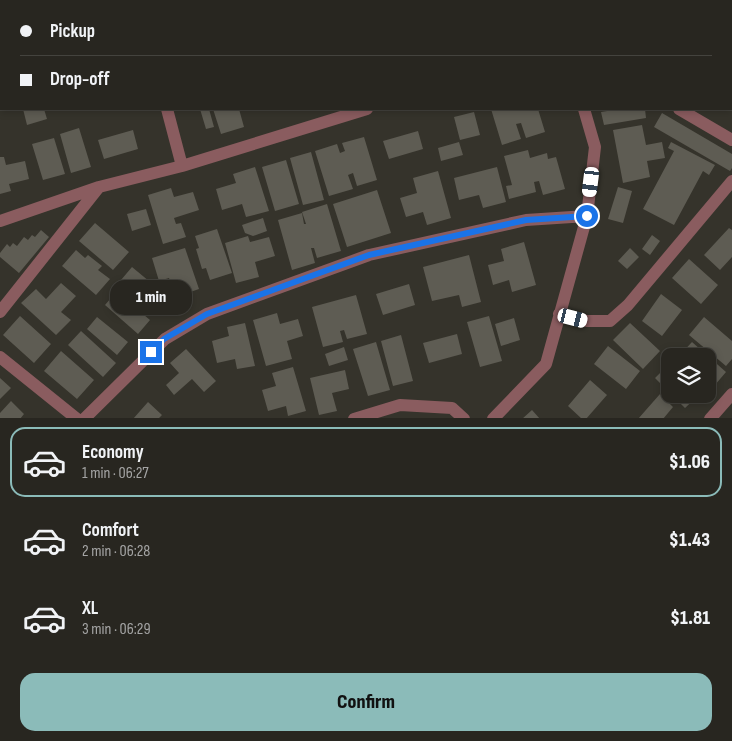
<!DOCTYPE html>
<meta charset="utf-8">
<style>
:root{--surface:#282620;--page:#34322d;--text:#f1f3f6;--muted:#a5a5a5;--line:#44433e;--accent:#8bbbb9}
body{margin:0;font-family:"Sofia Sans Condensed",sans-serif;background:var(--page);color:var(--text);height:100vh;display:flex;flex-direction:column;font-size:19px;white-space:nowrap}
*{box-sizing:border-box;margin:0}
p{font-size:16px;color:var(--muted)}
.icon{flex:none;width:28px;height:28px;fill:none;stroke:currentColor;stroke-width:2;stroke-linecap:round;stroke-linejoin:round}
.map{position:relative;height:418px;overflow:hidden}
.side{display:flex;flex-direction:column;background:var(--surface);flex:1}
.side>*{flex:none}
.hud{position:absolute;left:0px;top:0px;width:732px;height:110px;box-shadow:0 2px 8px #0003,0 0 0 1px var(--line);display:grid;align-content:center;height:110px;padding:0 20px;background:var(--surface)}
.fabs{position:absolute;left:661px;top:348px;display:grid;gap:10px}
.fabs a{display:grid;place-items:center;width:55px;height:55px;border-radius:10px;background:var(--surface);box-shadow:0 2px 8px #0003,0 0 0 1px var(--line);font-size:25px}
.end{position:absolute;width:22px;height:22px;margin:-11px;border:6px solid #1a73e8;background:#fff;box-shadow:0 0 0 2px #fff}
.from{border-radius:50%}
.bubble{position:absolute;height:35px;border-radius:15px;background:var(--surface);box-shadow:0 2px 8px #0003,0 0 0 1px var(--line);font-size:16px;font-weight:800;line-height:35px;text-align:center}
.car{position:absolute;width:15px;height:30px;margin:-15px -8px;border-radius:6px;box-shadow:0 0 4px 1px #0007;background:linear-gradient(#fff 24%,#345 0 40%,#fff 0 76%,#345 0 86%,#fff 0)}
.hud b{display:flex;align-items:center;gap:18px;height:48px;font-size:19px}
.hud b+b{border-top:1px solid var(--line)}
.hud i{width:12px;height:12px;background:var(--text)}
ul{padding:9px 0 0;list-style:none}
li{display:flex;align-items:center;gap:15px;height:70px;margin:0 10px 8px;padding:0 10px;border:2px solid transparent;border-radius:15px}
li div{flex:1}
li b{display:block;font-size:19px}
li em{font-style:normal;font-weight:800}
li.on{border-color:var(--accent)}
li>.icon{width:45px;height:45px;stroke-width:1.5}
.button{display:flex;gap:10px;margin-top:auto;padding:10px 20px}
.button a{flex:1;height:58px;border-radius:15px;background:var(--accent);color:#111;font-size:20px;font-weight:800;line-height:58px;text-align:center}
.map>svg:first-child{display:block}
.building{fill:#5e5c53}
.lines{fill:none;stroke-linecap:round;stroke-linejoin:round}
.minor{stroke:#8a5c5f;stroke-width:12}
.route{stroke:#1a73e8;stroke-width:6}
</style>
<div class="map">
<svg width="732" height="419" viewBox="0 0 732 419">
<rect width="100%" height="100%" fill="#35332b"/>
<path class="building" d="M23 109H44L47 119 27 125Z
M200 109H209L214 127 206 129Z
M213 109H239L244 127 221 134Z
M491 109H538L545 132 526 138 521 123 516 124 521 139 502 145Z
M620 109H645L646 118 604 125 601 112Z
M474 112 480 135 460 140 454 117Z
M662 113 732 154V168L730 171 654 127Z
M642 125 646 145 662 142 665 158 647 161 650 177 623 183 613 130Z
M79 128 91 167 71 173 60 134Z
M133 130 138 149 104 159 98 140Z
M418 131 423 149 389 159 383 141Z
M364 137 377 180 357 186 353 173 348 175 353 189 329 196 315 151 337 144 340 153 345 151 342 143Z
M54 138 65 174 43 180 32 144Z
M459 142 463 155 441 161 438 148Z
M671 142 715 165 709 175 703 171 674 225 643 209 674 151 668 148Z
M528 150 530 158 547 153 548 159 556 157 565 189 543 195 539 181 534 182 536 192 509 199 506 186 512 185 504 156Z
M311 152 324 200 303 205 290 158Z
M0 157H4L6 165 25 161 29 179 9 184 11 191 0 194Z
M286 160 299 204 275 211 262 167Z
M255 167 269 211 246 217 242 204 222 210 216 189 236 183 233 174Z
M497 167 506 202 483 208 479 195 459 200 454 178Z
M438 171 451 218 427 225 423 212 406 217 400 198 417 193 413 178Z
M618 187 632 191 623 223 608 219Z
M171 188 174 197 193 192 199 210 174 218 176 224 181 223 186 237 163 244 148 195Z
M377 190 391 233 347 247 333 204Z
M327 204 341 251 317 258 314 248H311L315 263 292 270 278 220 302 213 304 224H306L302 212Z
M146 209 151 225 132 231 127 214Z
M263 218 267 231 253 236 245 233 242 225Z
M95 223 129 252 113 270 79 241Z
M729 228 732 230V257L720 270 704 255Z
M217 229 232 273 210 280 206 268 202 269 196 249 199 248 195 236Z
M41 230 49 237 19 273 0 257V253L7 244 10 247 13 243 17 246 24 237 28 240 32 235 35 237Z
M652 235 660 241 650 255 642 249Z
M248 236 250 242 269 237 275 256 255 262 259 277 236 283 225 243Z
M524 242 536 285 512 292 509 280 493 285 488 265 504 261 501 249Z
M185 248 199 289 176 297 169 278 159 281 152 258Z
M630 248 639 257 627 269 618 261Z
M76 250 85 258 88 255 102 266 98 270 110 279 96 295 62 266Z
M469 255 481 302 462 307 459 295 432 301 423 267Z
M689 259 718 285 701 304 672 278Z
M132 267 167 296 155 309 121 280Z
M61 283 76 296 61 312 71 320 56 335 21 303 36 289 46 299Z
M409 284 415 305 383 315 376 294Z
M117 291 128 301 132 296 148 310 144 315 150 320 138 334 105 305Z
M661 294 682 310 662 336 642 321Z
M356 295 367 334 347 339 344 330 340 331 343 342 323 347 312 307Z
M277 313 280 324 298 319 303 336 287 341 292 359 266 366 253 320Z
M20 316 51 344 34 363 3 335Z
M489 316 502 361 480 367 467 322Z
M97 317 128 342 117 355 87 329Z
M704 317 732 341V359L726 366 689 335Z
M514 318 520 340 501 346 495 324Z
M245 323 255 366 237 369 235 359 217 363 212 341 229 336 227 327Z
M630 323 660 351 643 369 613 340Z
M81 331 116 363 103 377 68 345Z
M457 334 462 354 429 363 423 343Z
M401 335 413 381 393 386 381 341Z
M376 342 390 390 368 396 353 349Z
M692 342 726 372 709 392 708 391V356H679Z
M608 346 640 371 626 389 594 364Z
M344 347 348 360 329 366 325 354Z
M186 349 216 381 204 392 192 379 174 395 166 385 179 373 170 363Z
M61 351 94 380 77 399 44 371Z
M670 363V393L655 378Z
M293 367 306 411 288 416 286 406 268 411 262 390 276 386 272 373Z
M345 370 349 389 332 393 337 411 319 415 310 378Z
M0 378 11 388 0 399Z
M590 380 607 395 586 419H582L568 406Z
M660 394 673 407 663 419H638Z
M671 394H700L685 408Z
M11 401 24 414 20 419H0V413Z
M148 402 162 415 158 419H133Z
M532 410 540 419H522Z"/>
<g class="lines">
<path class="minor" d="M26 0 27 1
M542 0V1
M139 1 143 0
M0 42H1
M167 109 182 166
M679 109 732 140
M0 221 99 187 182 166 367 109
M0 312 99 187
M559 314 587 321H610L628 305 732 181
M0 357 77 419
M84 419 165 339 207 314 369 255 526 220 587 216
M354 419 400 405 452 408 464 419
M493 419 546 364 587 216 595 147 584 109
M710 419 732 394"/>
</g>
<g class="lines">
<path class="route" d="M151 352 164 339 207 314 369 255 526 220 587 216"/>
</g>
</svg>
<div class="fabs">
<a><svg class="icon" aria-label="layers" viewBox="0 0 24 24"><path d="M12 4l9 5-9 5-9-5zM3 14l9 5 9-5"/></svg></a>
</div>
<i class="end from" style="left:587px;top:216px"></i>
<i class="end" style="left:151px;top:352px"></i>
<div class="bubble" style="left:110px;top:280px;width:82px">1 min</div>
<i class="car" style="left:591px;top:182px;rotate:187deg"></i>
<i class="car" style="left:573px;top:318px;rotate:104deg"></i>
<div class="hud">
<b><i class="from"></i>Pickup</b>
<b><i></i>Drop-off</b>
</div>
</div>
<section class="side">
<ul>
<li class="on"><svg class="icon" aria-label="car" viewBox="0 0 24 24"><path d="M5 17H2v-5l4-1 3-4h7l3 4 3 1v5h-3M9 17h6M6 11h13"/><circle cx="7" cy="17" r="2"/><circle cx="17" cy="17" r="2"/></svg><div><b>Economy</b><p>1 min · 06:27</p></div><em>$1.06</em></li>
<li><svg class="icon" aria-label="car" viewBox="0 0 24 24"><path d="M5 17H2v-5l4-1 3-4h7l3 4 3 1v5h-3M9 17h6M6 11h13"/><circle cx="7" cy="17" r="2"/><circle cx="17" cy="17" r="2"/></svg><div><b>Comfort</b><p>2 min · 06:28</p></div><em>$1.43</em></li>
<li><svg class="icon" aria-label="car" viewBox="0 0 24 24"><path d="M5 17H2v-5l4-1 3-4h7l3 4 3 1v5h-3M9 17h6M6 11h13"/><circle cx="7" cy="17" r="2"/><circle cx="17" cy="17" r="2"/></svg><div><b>XL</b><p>3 min · 06:29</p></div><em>$1.81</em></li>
</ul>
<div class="button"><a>Confirm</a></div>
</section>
